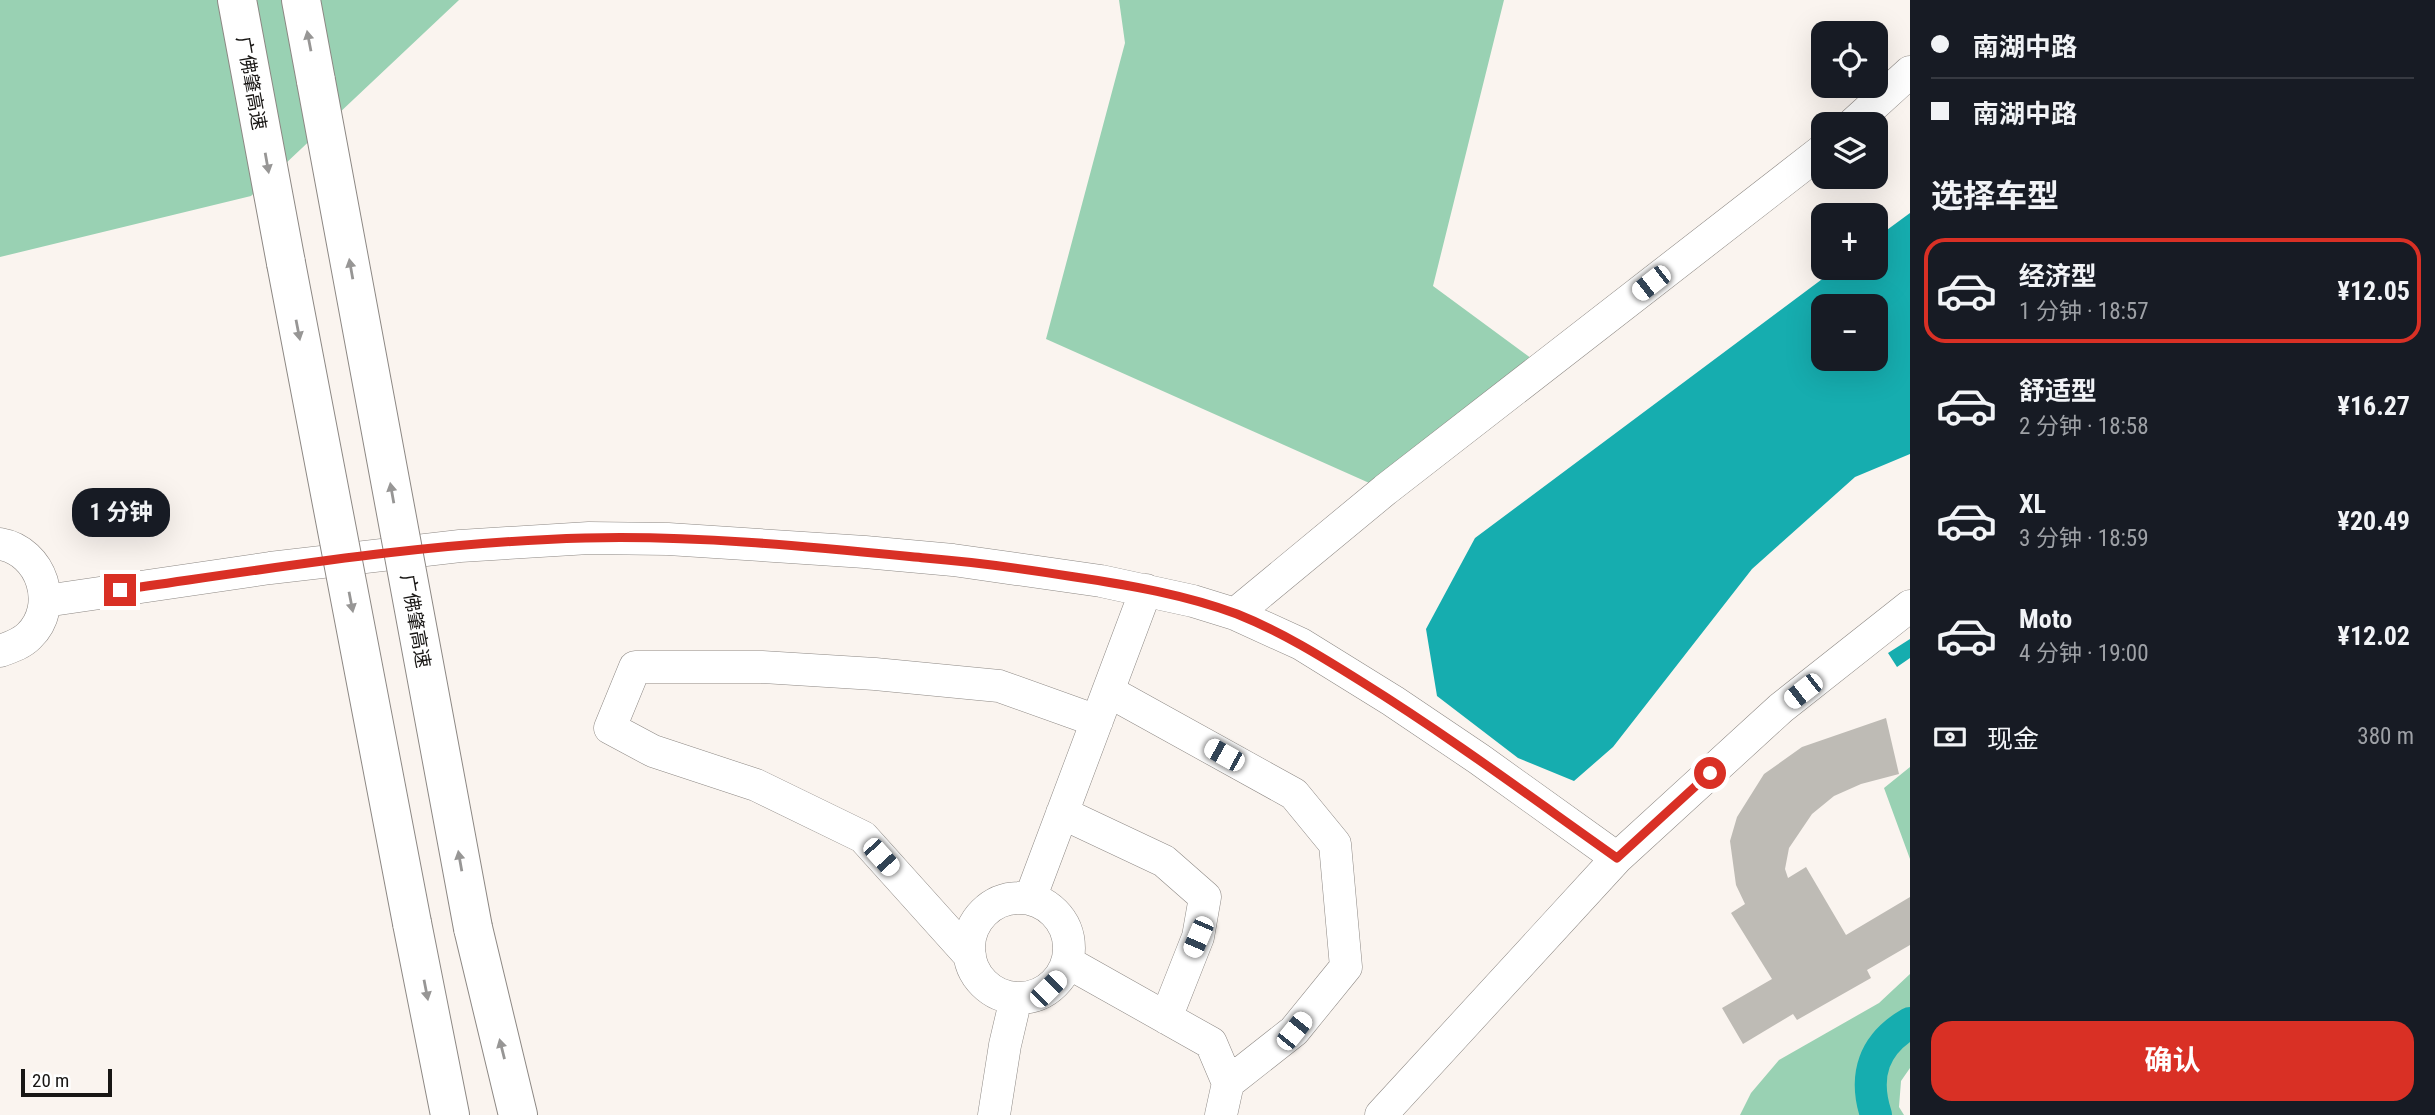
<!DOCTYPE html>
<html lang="zh">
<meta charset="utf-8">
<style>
:root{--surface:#171b24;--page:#242831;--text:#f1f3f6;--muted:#9ea1a6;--line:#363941;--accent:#d93025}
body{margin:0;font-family:"Roboto Condensed","Noto Sans SC",sans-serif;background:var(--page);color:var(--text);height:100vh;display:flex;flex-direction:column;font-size:26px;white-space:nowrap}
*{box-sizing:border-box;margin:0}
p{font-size:23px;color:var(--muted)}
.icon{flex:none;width:38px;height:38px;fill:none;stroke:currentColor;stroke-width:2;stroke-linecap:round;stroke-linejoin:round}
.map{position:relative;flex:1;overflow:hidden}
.sheet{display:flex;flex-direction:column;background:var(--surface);width:525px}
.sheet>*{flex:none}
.hud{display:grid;align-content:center;height:154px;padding:0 21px;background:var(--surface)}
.buttons{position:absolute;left:1811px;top:21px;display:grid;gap:14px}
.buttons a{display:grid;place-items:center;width:77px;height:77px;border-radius:14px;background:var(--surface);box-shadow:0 7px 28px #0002;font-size:35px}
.scale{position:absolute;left:21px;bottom:18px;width:91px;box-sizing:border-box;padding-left:7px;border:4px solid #181614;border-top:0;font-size:19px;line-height:24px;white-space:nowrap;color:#181614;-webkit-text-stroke:5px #fff;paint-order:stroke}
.end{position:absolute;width:32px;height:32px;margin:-16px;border:9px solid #d93025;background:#fff;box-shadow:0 0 0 4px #fff}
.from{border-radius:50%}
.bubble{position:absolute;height:49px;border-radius:21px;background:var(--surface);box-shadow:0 7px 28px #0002;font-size:23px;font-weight:700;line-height:49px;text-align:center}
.car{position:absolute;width:21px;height:42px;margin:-21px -10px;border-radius:9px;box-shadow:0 0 5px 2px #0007;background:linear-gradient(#fff 24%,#345 0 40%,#fff 0 76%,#345 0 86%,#fff 0)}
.hud b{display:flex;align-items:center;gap:24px;height:66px;font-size:26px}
.hud b+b{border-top:2px solid var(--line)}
.hud i{width:18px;height:18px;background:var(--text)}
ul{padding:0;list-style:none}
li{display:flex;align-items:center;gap:21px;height:105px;margin:0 14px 10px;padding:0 7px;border:4px solid transparent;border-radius:21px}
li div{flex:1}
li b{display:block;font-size:26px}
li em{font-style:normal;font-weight:700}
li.selected{border-color:var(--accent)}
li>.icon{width:63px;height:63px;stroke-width:1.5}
h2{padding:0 21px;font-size:32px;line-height:84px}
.pay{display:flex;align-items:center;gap:18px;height:77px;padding:0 21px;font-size:26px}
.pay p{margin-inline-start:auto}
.cta{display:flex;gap:14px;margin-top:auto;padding:14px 21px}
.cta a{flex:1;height:80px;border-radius:21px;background:var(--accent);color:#fff;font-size:28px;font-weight:700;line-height:80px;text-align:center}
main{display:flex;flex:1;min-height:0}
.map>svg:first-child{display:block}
.green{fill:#99d1b3}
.water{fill:#16adaf;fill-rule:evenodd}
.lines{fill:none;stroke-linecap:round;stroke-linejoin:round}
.canal{stroke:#16adaf;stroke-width:32}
.building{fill:#bebbb5}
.street-casing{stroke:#8d8884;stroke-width:33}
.highway-casing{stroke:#8d8884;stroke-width:40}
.street{stroke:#fff;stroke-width:32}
.highway{stroke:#fff;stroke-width:38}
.highway-bridge-casing{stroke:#8d8884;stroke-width:40;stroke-linecap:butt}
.highway-bridge{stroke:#fff;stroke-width:38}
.oneway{fill:#979695}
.route{stroke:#d93025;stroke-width:9}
.labels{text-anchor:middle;stroke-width:5;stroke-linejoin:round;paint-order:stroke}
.street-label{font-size:19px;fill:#181614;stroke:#fff}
</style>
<main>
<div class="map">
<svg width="1910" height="1115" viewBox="0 0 1910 1115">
<rect width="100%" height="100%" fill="#faf4ef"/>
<path class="green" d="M0 0H459L251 196 0 257Z
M1119 0H1504L1433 286 1543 367 1385 490 1046 339 1125 43Z
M1910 767V859L1884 788Z
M1910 974V1014C1871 1030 1856 1076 1869 1115H1740L1751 1093 1779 1060 1879 1003Z
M1910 1031V1068L1901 1081 1899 1107 1904 1115H1881C1869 1089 1888 1046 1910 1031Z"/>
<path class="water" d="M1910 213V454L1855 477 1752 569 1613 747 1574 781 1518 758 1437 696 1426 629 1475 538 1837 268H1876V238ZM1824 306H1876V359H1824Z
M1910 639V658L1897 667 1888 653Z"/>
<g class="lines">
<path class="canal" d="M1876 1115C1863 1075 1874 1044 1910 1023"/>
</g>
<path class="building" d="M1886 718 1899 774 1861 784 1834 796 1812 814 1789 848 1785 869 1788 878 1806 867 1846 935 1910 897V945L1867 970 1871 978 1797 1020 1793 1014 1743 1044 1722 1008 1772 979 1731 913 1745 904 1736 885 1730 841 1737 817 1764 774 1802 747Z"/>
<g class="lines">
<g class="street-casing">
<path id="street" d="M1853 124 1910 72
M0 544C42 551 60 606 29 636 21 644 11 647 0 651
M45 601 270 568 460 546 589 538 668 539 865 552 953 560 1101 581 1193 601 1235 614 1301 644 1393 701 1479 759 1617 858
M1235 614 1385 490 1824 149
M1108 691 1294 794 1335 844 1346 967 1294 1031 1228 1083
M1062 813 1164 861 1205 897 1198 937 1166 1018
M969 948a50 50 0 1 1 100 0a50 50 0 1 1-100 0Z
M1030 899 1146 590
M970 956 863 837 756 785 653 751 610 728 635 667H762L875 674 999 686 1097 721
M1067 962 1211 1043 1228 1083 1221 1115
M994 1115 1005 1045 1016 998
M1381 1115 1617 858 1781 708 1910 606"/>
</g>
<g class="highway-casing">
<path id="highway" d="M237 0 286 263
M301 0 316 81
M412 923 450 1115
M473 928 518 1115"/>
</g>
<use href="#street" class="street"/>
<use href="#highway" class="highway"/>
<g class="highway-bridge-casing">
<path id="highway-bridge" d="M316 81 473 928
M286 263 412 923"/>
</g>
<use href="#highway-bridge" class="highway-bridge"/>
</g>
<defs><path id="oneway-solid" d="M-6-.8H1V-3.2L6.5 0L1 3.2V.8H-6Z" transform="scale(1.75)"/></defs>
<g class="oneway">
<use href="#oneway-solid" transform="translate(309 41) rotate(-101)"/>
<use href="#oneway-solid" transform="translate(267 163) rotate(80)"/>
<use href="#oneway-solid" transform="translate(351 269) rotate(-100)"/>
<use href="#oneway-solid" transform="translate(298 330) rotate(79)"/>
<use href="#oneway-solid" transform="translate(392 493) rotate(-100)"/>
<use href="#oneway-solid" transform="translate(351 602) rotate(79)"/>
<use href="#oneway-solid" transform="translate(460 861) rotate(-100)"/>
<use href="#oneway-solid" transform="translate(426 990) rotate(79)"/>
<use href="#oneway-solid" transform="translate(502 1049) rotate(-104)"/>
</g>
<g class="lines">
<path class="route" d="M120 590C274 568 429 542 585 538 698 535 813 547 925 558 975 562 1025 569 1075 577 1129 585 1186 595 1237 614 1282 632 1322 657 1362 682 1450 737 1532 798 1617 858L1710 773"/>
</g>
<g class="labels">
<g class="street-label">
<text transform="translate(252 83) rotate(80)" y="7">广佛肇高速</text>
<text transform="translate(416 621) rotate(80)" y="7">广佛肇高速</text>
</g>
</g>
</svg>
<div class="buttons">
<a><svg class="icon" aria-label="locate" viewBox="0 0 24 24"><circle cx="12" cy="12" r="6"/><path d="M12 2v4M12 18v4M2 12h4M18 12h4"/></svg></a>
<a><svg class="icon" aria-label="layers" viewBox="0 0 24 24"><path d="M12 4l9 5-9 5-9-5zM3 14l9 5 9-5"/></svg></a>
<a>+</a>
<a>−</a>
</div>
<div class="scale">20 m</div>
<i class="end from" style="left:1710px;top:773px"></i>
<i class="end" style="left:120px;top:590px"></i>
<div class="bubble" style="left:72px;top:488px;width:98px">1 分钟</div>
<i class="car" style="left:1651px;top:283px;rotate:232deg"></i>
<i class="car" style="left:1803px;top:691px;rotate:232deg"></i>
<i class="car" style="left:1224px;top:755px;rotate:299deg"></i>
<i class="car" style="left:881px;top:857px;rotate:138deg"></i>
<i class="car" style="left:1198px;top:937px;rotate:203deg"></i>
<i class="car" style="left:1048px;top:989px;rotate:45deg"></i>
<i class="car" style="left:1294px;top:1031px;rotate:39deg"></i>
</div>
<section class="sheet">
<div class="hud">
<b><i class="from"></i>南湖中路</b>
<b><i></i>南湖中路</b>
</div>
<h2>选择车型</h2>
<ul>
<li class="selected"><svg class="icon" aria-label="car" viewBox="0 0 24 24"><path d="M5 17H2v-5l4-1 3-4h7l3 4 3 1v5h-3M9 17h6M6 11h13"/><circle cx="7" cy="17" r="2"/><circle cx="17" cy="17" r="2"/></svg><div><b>经济型</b><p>1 分钟 · 18:57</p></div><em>¥12.05</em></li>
<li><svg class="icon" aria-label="car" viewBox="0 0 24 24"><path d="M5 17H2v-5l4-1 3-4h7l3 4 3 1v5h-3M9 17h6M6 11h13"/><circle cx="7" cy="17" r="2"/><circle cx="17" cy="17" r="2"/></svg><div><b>舒适型</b><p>2 分钟 · 18:58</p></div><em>¥16.27</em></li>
<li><svg class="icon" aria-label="car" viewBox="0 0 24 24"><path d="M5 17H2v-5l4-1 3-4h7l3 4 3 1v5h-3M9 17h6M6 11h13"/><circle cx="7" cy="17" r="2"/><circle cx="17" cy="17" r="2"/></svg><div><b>XL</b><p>3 分钟 · 18:59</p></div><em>¥20.49</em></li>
<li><svg class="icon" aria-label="car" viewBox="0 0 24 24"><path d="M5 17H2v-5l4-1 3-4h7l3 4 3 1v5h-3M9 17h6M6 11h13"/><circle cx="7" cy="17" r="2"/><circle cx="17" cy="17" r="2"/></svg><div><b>Moto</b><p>4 分钟 · 19:00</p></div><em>¥12.02</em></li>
</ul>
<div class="pay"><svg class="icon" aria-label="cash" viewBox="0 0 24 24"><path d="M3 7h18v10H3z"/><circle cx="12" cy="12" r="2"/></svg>现金<p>380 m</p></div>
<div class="cta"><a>确认</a></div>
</section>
</main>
